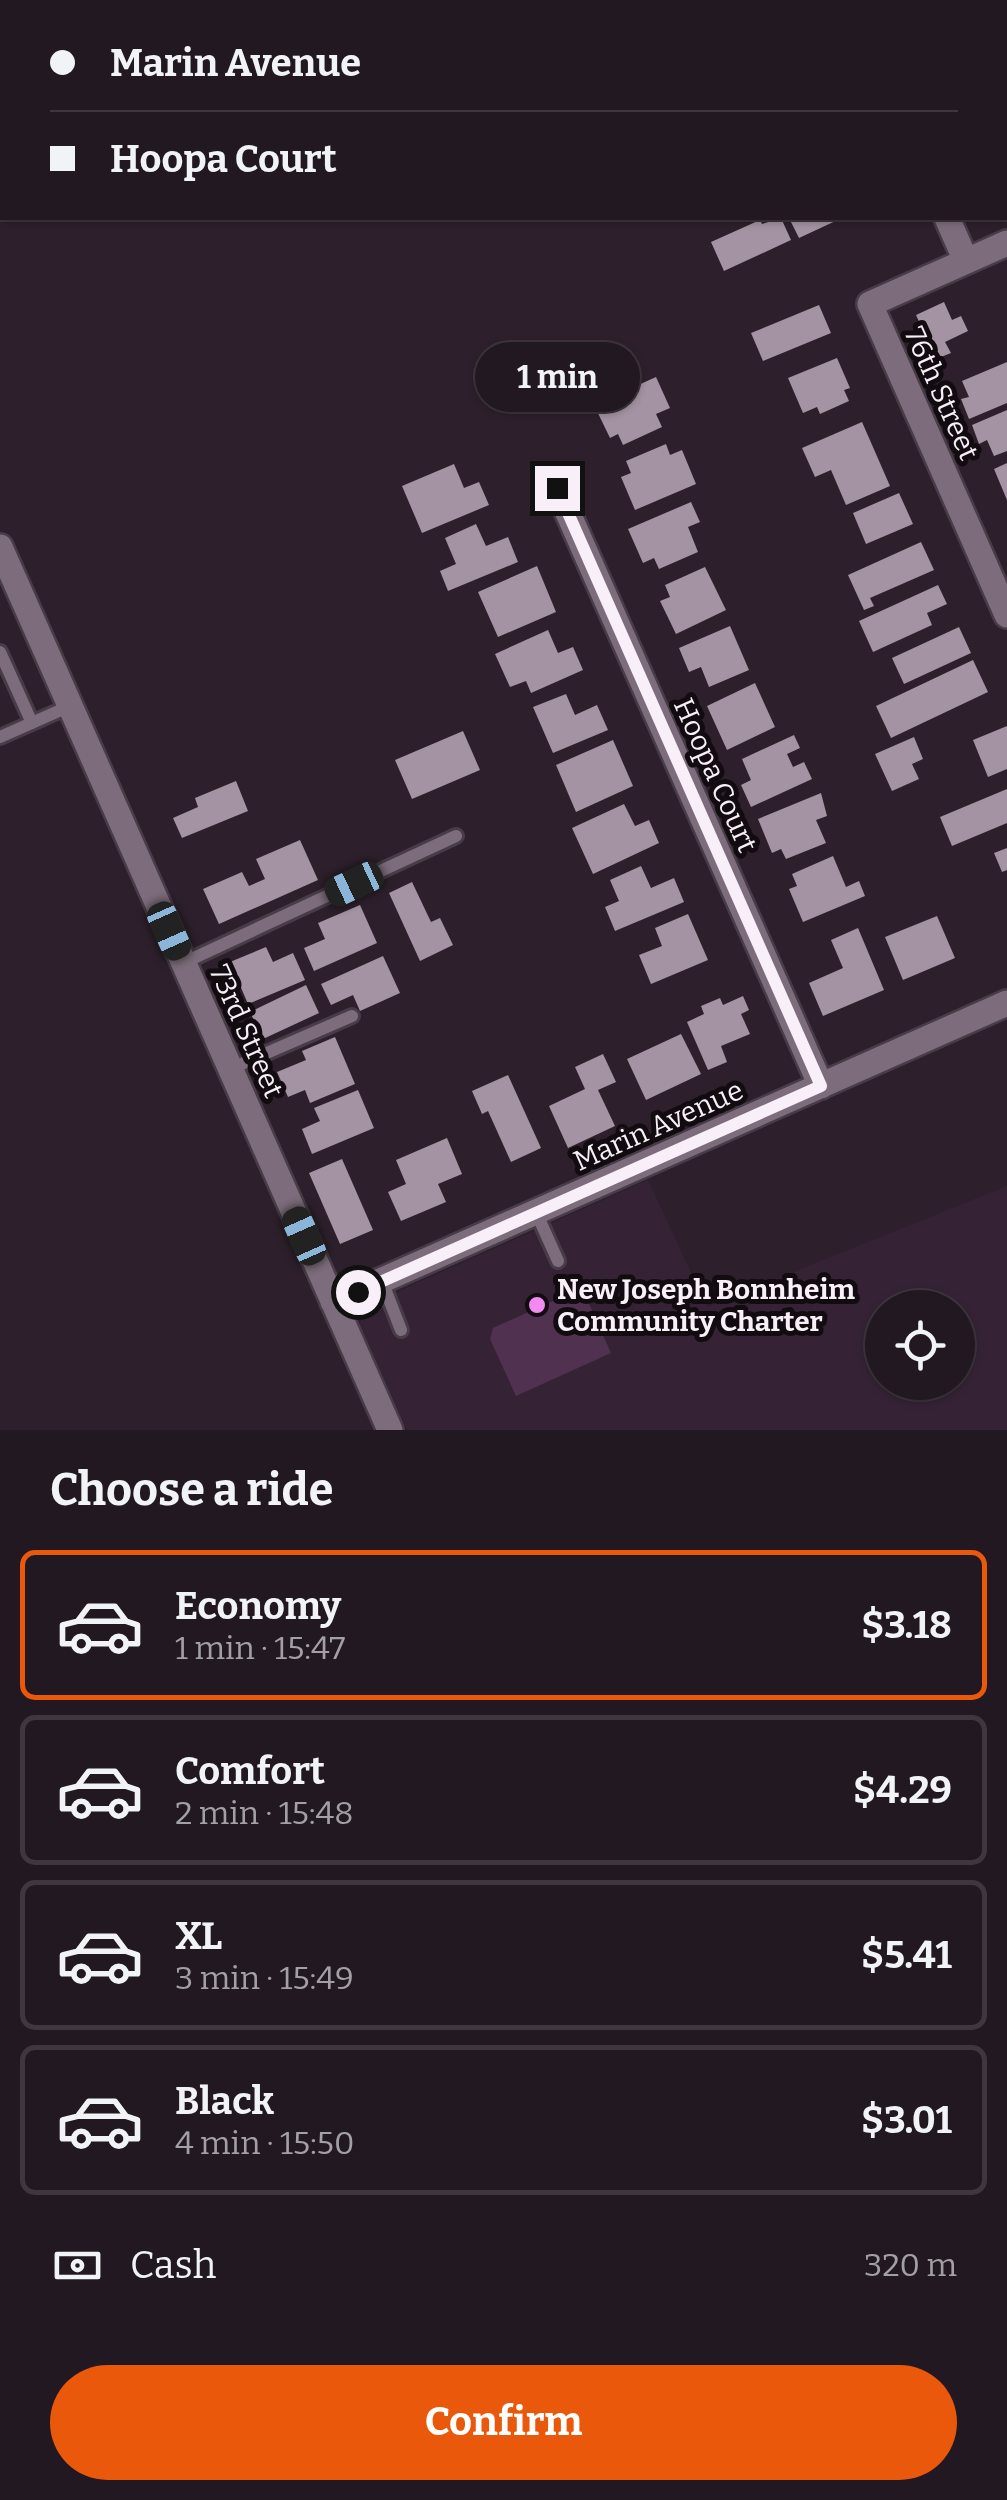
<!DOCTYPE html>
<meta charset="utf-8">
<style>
:root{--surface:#221821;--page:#2a212a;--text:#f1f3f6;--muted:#a2a0a5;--line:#3f373f;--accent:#ea580c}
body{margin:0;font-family:Bitter,serif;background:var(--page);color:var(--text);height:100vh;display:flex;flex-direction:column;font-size:38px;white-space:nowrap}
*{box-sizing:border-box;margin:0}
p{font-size:32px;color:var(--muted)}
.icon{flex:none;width:55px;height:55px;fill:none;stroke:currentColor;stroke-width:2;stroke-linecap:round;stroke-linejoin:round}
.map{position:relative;height:1430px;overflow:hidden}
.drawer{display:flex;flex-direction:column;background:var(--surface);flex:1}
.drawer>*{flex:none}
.banner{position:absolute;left:0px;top:0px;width:1008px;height:220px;box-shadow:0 2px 8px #0004,0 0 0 2px var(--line);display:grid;align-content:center;height:220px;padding:0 50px;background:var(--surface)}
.controls{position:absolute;left:865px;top:1290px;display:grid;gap:20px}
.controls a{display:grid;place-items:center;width:110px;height:110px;border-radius:50%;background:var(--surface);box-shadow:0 2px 8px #0004,0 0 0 2px var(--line);font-size:50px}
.end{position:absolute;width:45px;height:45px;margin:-22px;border:12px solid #f8eff8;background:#111;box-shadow:0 0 0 5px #111}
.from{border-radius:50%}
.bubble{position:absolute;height:70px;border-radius:35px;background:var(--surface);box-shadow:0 2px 8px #0004,0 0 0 2px var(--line);font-size:32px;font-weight:700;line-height:70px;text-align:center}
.car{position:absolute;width:30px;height:60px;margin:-30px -15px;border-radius:12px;box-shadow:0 0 8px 2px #0007;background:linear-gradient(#222 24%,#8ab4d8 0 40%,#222 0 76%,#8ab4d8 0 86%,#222 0)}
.banner b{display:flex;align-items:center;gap:35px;height:95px;font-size:38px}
.banner b+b{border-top:2px solid var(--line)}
.banner i{width:25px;height:25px;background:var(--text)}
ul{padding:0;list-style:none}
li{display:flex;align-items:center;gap:30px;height:150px;margin:0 20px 15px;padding:0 30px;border:5px solid var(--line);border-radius:15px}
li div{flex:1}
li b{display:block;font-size:38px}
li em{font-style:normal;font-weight:700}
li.active{border-color:var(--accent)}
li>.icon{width:90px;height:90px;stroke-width:1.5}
h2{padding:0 50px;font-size:45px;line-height:120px}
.pay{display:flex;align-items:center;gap:25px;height:110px;padding:0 50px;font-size:38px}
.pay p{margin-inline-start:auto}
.action{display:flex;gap:20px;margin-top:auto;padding:20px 50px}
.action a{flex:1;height:115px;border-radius:60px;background:var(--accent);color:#fff;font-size:40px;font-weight:700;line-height:115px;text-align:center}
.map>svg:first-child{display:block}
.built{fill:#352335;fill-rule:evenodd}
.green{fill:#513150}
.building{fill:#a493a3}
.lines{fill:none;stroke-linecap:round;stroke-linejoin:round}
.service-casing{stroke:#473c47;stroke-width:18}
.minor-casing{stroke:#473c47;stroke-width:30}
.service{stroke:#7d6d7c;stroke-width:12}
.minor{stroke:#7d6d7c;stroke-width:25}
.route{stroke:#f8eff8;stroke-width:12}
.poi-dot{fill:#f38af2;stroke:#120c11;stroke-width:4}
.labels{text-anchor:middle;stroke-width:10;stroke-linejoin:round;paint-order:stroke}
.street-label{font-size:28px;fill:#f8eff8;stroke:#120c11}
.poi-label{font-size:28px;font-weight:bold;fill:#f8eff8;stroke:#120c11;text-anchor:start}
</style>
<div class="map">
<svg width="1007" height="1430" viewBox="0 0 1007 1430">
<rect width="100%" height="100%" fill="#2d202c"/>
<path class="built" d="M648 1180 707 1307 1007 1186V1430H407L359 1325 370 1304ZM882 1308H958V1382H882Z"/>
<path class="green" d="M582 1288 611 1353 516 1396 490 1339 493 1328Z"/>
<path class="building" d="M781 218 791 240 724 271 711 242 760 220 762 224Z
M789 218H842L799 238Z
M944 302 952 320 961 316 968 331 945 342 951 353 936 359 916 315Z
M819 305 831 333 763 361 751 333Z
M837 358 850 388 844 390 849 401 820 414 817 407 803 413 788 378Z
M1007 362V403L969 419 961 399 969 397 962 381Z
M656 377 670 408 656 414 662 427 623 445 618 434 610 438 594 405Z
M1007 410V451L994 456 987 440 979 444 972 425Z
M862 422 890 486 846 505 831 470 815 477 802 448Z
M666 444 670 455 682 450 696 484 635 510 621 477 631 473 626 461Z
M1007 463V500L994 469Z
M454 464 464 488 479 482 489 505 422 533 402 486Z
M899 493 913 524 866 544 853 513Z
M691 502 700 522 688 527 698 552 659 569 654 558 643 563 628 529Z
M476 524 486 546 508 537 518 562 448 591 440 571 456 564 445 538Z
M921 542 934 570 870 598 874 606 864 610 848 575Z
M537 566 556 612 498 637 478 592Z
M705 567 726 610 676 634 660 601 670 597 665 585Z
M938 585 947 604 927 613 932 625 873 652 859 621Z
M730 626 749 670 709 687 701 667 689 672 679 648Z
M959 627 971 653 904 684 892 658Z
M548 630 558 653 573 647 583 670 531 693 526 681 510 687 495 654Z
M973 660 988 692 891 738 876 706Z
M755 683 775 727 727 750 707 706Z
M566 694 575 715 597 705 608 730 553 753 533 707Z
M1007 726V769L988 777 973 740Z
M463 731 480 770 412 799 395 760Z
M794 735 800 748 787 754 793 767 804 762 812 779 751 807 741 785 751 780 742 759Z
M914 737 923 759 912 764 919 779 892 791 875 754Z
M613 740 633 786 576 812 556 765Z
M236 781 248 811 182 838 173 818 198 807 195 798Z
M1007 789V823L952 846 940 817Z
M821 793 827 816 816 820 826 843 786 859 781 849 772 853 758 819Z
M624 804 635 826 649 820 659 843 593 874 572 828Z
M300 840 318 880 219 924 203 889 242 872 249 886 265 879 256 859Z
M1007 848V870L1002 872 994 853Z
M833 856 846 887 859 881 865 896 803 922 789 889 797 886 792 874Z
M641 866 651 888 674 878 684 902 615 931 605 907 619 901 610 880Z
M412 882 431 922 440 918 453 945 420 961 389 893Z
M360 905 377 943 314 971 304 948 325 939 318 923Z
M688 914 708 960 651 984 639 955 662 946 655 928Z
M937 916 955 958 903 980 885 937Z
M858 928 884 990 823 1016 809 983 843 968 831 940Z
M266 947 273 962 293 953 305 980 248 1004 230 962Z
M383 956 400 993 360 1011 353 995 331 1005 321 984Z
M306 985 319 1013 263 1039 250 1012Z
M743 996 749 1010 741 1014 750 1034 721 1046 727 1062 708 1070 687 1022 704 1014 701 1006 720 998 723 1005Z
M681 1034 701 1074 646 1100 627 1059Z
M335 1037 355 1084 310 1103 305 1090 288 1097 277 1072 306 1060 302 1051Z
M603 1054 616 1082 598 1090 615 1126 568 1148 549 1106 585 1089 575 1067Z
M508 1075 541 1148 511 1162 488 1111 482 1114 472 1091Z
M358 1090 374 1128 312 1154 302 1129 320 1121 314 1108Z
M447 1138 462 1174 438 1184 446 1202 401 1221 388 1192 406 1184 396 1160Z
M342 1159 373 1230 340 1244 309 1173Z"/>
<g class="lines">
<g class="service-casing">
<path id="service" d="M345 0 347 2
M0 652 32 723
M0 737 70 706
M183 963 456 836
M230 1069 352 1016
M536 1212 558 1261
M382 1281 401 1330"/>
</g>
<g class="minor-casing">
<path id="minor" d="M850 0 851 2
M250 2 256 0
M901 2 907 0
M0 113 2 112
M947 218 966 261
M1007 243 870 304 1007 615
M557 488 821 1086
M0 547 390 1430
M333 1302 1007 1003"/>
</g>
<use href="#service" class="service"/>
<use href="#minor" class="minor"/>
</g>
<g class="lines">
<path class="route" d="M358 1292 821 1086 557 488"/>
</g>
<circle class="poi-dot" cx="537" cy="1305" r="10"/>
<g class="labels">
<g class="street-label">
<text transform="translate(942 393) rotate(66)" y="10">76th Street</text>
<text transform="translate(716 775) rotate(66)" y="10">Hoopa Court</text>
<text transform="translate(247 1031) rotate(66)" y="10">73rd Street</text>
<text transform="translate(658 1125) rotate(-24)" y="10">Marin Avenue</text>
</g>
<g class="poi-label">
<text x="557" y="1299">New Joseph Bonnheim<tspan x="557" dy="32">Community Charter</tspan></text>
</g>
</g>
</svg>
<div class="controls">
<a><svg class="icon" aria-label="locate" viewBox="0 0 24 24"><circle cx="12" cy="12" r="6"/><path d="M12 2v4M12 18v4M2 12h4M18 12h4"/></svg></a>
</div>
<i class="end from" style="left:358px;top:1292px"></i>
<i class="end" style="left:557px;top:488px"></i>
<div class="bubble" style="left:475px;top:342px;width:165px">1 min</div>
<i class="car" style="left:354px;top:884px;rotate:245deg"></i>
<i class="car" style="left:169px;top:931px;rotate:156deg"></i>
<i class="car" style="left:304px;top:1236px;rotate:336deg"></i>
<div class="banner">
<b><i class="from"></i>Marin Avenue</b>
<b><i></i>Hoopa Court</b>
</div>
</div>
<section class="drawer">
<h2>Choose a ride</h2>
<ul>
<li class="active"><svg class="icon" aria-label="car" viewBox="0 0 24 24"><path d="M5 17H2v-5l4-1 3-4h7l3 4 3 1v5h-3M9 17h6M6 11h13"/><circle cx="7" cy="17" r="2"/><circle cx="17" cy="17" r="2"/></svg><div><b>Economy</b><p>1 min · 15:47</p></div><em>$3.18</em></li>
<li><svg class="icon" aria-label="car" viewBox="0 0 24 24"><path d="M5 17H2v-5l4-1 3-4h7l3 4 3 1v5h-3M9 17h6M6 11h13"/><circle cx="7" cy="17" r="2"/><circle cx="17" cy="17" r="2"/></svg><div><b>Comfort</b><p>2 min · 15:48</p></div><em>$4.29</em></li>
<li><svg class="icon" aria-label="car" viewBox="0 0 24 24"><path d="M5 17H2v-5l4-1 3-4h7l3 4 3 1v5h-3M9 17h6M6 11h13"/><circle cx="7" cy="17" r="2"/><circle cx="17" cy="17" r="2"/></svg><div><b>XL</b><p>3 min · 15:49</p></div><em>$5.41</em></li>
<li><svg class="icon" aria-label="car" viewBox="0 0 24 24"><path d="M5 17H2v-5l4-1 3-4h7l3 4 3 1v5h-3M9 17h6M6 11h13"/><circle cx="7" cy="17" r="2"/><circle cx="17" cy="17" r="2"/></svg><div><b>Black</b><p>4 min · 15:50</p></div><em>$3.01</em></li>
</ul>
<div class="pay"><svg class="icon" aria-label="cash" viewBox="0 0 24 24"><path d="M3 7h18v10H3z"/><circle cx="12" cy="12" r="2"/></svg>Cash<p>320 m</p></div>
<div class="action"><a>Confirm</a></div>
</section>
